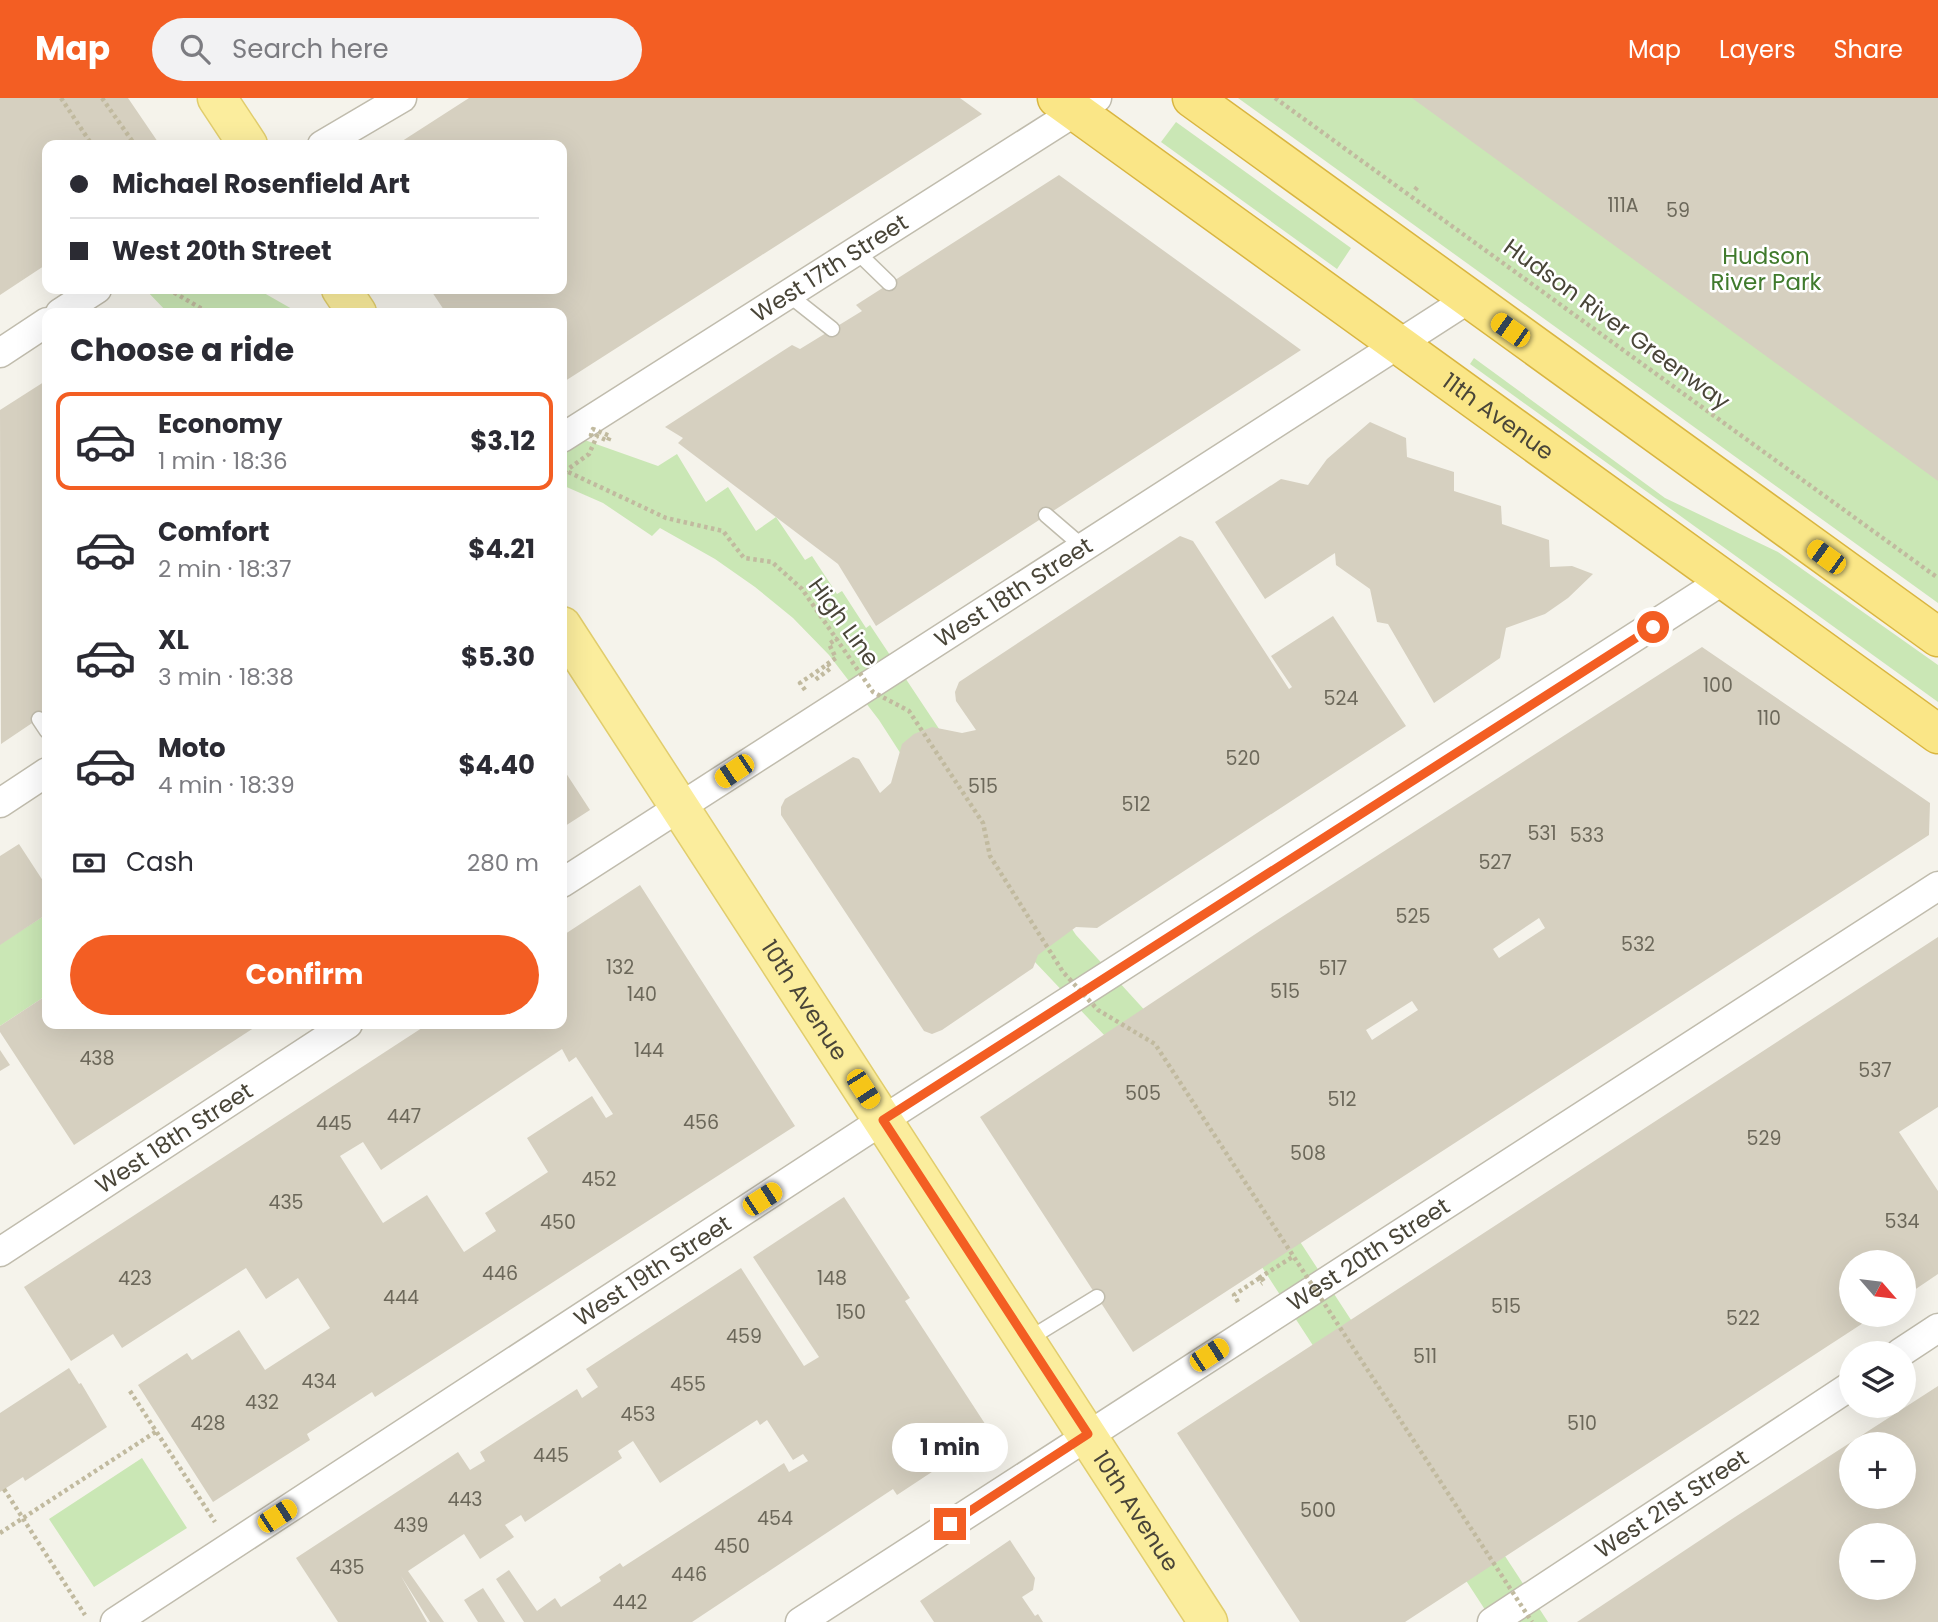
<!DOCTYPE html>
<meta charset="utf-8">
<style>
:root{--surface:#fff;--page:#f2f2f3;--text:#2b2b33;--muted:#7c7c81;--line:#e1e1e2;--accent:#f35e23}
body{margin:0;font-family:Poppins,sans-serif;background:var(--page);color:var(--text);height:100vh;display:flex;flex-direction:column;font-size:26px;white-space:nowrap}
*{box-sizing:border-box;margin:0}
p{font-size:23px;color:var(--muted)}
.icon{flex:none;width:38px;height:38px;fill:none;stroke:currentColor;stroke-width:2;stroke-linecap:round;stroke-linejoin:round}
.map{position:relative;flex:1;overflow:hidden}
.side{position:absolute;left:42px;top:210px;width:525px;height:721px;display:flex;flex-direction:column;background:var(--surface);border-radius:14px;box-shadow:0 7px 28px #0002}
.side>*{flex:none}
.banner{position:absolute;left:42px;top:42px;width:525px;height:154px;border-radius:14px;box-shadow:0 7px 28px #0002;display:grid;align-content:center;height:154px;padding:0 28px;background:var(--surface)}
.needle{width:46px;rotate:118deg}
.controls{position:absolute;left:1839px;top:1152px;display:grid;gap:14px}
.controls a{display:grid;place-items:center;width:77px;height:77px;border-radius:50%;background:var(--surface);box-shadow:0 7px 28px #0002;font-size:35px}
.end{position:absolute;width:32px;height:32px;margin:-16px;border:9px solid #f35e23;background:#fff;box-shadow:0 0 0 4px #fff}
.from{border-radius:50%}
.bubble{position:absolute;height:49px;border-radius:24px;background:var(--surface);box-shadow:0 7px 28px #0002;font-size:23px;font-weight:700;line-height:49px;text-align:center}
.car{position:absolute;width:21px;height:42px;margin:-21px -10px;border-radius:9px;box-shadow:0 0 5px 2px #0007;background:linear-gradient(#f5c518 24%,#345 0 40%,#f5c518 0 76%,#345 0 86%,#f5c518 0)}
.banner b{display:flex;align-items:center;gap:24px;height:66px;font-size:26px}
.banner b+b{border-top:2px solid var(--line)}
.banner i{width:18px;height:18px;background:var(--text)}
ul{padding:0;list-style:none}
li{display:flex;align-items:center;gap:21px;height:98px;margin:0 14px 10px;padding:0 14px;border:4px solid transparent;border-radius:14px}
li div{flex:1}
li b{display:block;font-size:26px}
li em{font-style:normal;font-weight:700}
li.active{border-color:var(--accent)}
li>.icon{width:63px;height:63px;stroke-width:1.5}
h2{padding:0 28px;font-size:32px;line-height:84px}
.pay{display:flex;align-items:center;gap:18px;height:77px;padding:0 28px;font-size:26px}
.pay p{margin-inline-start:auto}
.button{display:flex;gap:14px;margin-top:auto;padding:14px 28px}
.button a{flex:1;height:80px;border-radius:42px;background:var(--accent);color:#fff;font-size:28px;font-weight:700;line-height:80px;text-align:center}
header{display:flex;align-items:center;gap:42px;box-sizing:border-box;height:98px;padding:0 35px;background:var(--accent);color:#fff}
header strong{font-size:33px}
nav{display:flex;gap:38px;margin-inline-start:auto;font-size:24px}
.search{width:490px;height:63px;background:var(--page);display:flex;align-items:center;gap:18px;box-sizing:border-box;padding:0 24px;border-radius:38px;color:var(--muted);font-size:26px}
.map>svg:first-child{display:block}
.green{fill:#cae7b5}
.building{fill:#d6d0c0;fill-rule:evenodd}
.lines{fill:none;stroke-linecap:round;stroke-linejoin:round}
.service-casing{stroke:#c0bcad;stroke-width:17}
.minor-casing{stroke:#c0bcad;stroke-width:31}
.primary-casing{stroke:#e1cd6d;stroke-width:41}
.trunk-casing{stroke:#d9b540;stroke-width:41}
.path{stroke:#c1ba9f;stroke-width:4.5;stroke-dasharray:3.5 3.5;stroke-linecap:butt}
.service{stroke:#fff;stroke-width:14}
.minor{stroke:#fff;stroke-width:28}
.primary{stroke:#fbed9d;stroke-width:38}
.trunk{stroke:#fae687;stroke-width:38}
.path-bridge{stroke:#c1ba9f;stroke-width:4.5;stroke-dasharray:3.5 3.5;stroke-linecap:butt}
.route{stroke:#f35e23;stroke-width:9}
.labels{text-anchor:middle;stroke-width:5;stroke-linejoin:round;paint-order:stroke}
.number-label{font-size:19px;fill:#6c685a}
.park-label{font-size:23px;fill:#407a2d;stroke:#fff}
.street-label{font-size:23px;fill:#494538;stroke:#fff}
</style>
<header>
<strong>Map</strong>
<div class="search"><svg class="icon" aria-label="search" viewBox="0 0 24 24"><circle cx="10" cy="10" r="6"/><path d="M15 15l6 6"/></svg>Search here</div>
<nav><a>Map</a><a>Layers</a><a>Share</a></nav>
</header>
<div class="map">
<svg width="1938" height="1524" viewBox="0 0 1938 1524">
<rect width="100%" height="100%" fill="#f5f3eb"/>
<path class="green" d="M1238 0H1938V505Z
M1176 24 1351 150 1337 171 1161 44Z
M145 191H257L299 215H168Z
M1474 260 1665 400 1778 454 1938 567V604L1470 266Z
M562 334 658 368 677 356 706 404 728 389 756 433 776 419 805 462 812 458 837 496 842 493 866 530 870 527 1076 837 1160 929 1548 1524H1493L1161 1014 1106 939 1035 864 879 622 829 557 793 520 755 489 715 461 660 430 652 438 603 405 562 387Z
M47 816V897L0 928V846Z
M142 1360 187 1430 94 1489 49 1421Z"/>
<path class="building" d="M0 0H128L160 47H47V166L0 197Z
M469 0H960L982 16 562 285V215H446L430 191H562V47H396Z
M1412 0H1938V383L1755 250Z
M1059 77 1301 252 876 528 838 466 678 345 683 340 665 329 792 247 800 251 862 213 856 207Z
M47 282V615L1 646 0 312Z
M1370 324 1406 340 1407 359 1454 374V393L1501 408 1502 426 1549 442 1550 469 1572 468 1593 476 1568 500 1545 516 1506 530 1500 560 1434 605 1388 526 1377 524 1370 491 1336 467 1335 455 1265 501 1215 424 1281 381 1308 387 1327 361Z
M1180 438 1193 443 1289 591 1292 589 1271 558 1333 518 1406 628 1097 830 1076 829 1038 857 1033 870 942 932 932 936 924 933 781 717V709L785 701 853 659 859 661 880 695 891 685 902 646 914 636 932 629 962 635 976 632 956 603 955 594 959 584Z
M1702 549 1930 705 1929 737 1133 1254 980 1019 1263 831ZM1539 820 1545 830 1499 860 1493 851ZM1412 903 1418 912 1372 942 1366 932Z
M562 669 590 712 562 730Z
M19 746 47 789V816L0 847V758Z
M640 787 795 1028 375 1299 372 1294 307 1336 310 1342 213 1404 138 1287 187 1255 192 1262 239 1232 265 1272 330 1230 298 1180 266 1201 246 1170 122 1250 113 1236 71 1263 24 1189 428 926H562V838ZM562 951 569 964 576 959 613 1016 606 1020 592 998 527 1040 548 1074 485 1115 496 1133 464 1154 427 1097 383 1125 340 1058 363 1044 381 1072Z
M1938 839V1009L1899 1034 1938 1093V1176L1904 1199V1164H1852V1216H1877L1405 1524H1300L1177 1335Z
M47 897V926H260L74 1047 0 934V928Z
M0 952 10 967 0 973Z
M844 1099 910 1200 905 1203 991 1335 897 1397 893 1391 692 1524H524L496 1481 509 1472 537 1513 555 1500 561 1509 601 1483 599 1479 620 1465 623 1469 784 1365 789 1374 808 1363 803 1356 793 1362 767 1322 760 1327 757 1322 660 1385 633 1343 618 1353 622 1360 525 1424 521 1417 505 1427 514 1439 480 1461 464 1436 408 1473 444 1524H430L401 1478 427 1524H338L296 1460 458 1354 470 1372 485 1363 480 1354 577 1291 582 1300 598 1289 586 1271 741 1170 804 1268 819 1259 753 1159Z
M69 1270 79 1286 81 1285 107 1329 25 1383 23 1379 0 1394V1315Z
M1938 1288V1524H1577L1735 1419ZM1852 1346H1904V1398H1852ZM1852 1437H1904V1489H1852Z
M1010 1442 1035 1480 1033 1492 1022 1499 1035 1518 1038 1516 1043 1524H934L920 1503Z
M483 1490 505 1524H478L464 1502Z"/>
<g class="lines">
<g class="service-casing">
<path id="service" d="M857 154 889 185
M789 197 832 231
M1046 417 1082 448
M39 621 47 633
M1027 1242 1097 1199"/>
</g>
<g class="minor-casing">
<g id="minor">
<path d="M322 47 402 0"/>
<path d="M60 215 97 191"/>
<path d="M0 255 47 224"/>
<path id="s1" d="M562 340 1097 0"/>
<path d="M0 705 47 674"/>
<path id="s2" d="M562 785 1467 202"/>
<path id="s3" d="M0 1154 348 926"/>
<path d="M1900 1255 1938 1230"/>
<path id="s4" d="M115 1524 883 1022 1722 483"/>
<path id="s5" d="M800 1524 1938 788"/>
<path id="s6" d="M1492 1524 1852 1287"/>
</g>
</g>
<g class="primary-casing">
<g id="primary">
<path d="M217 0 248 47"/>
<path d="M341 191 357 215"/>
<path id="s7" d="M562 528 1208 1524"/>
</g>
</g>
<g class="trunk-casing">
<g id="trunk">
<path id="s8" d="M1057 0 1938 636"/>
<path d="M1192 0 1938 539"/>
</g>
</g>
<path class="path" d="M61 0 92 47
M102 0 135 47
M1275 0 1938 480
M1415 92 1419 87
M168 191 209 215
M827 566 836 560 829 546 838 540
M805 592 800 585 828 566 831 570 815 582
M1259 1180 1294 1158
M1238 1204 1234 1197 1261 1179 1264 1184 1261 1186
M130 1293 215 1424
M4 1391 85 1517
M0 1435 157 1333"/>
<use href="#service" class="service"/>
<use href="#minor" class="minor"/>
<use href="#primary" class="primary"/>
<use href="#trunk" class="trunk"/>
<path class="path-bridge" d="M562 371 666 420 723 433 744 460 772 464 802 491 873 594 909 613 983 725 990 758 1063 874 1098 912 1155 946 1532 1524
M564 374 589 356 597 338 608 343 610 338 593 331 591 337 595 339"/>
</g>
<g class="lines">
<path class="route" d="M950 1426 1088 1336 883 1022 1653 529"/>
</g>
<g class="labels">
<g class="number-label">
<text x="1623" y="114">111A</text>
<text x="1678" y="119">59</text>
<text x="1718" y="594">100</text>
<text x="1341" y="607">524</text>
<text x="1769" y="627">110</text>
<text x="1243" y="667">520</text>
<text x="983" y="695">515</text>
<text x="1136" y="713">512</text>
<text x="1542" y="742">531</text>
<text x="1587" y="744">533</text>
<text x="1495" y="771">527</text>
<text x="1413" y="825">525</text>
<text x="1638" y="853">532</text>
<text x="620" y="876">132</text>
<text x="1333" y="877">517</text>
<text x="1285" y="900">515</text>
<text x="642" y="903">140</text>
<text x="649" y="959">144</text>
<text x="97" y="967">438</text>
<text x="1875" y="979">537</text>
<text x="1143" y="1002">505</text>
<text x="1342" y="1008">512</text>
<text x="404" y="1025">447</text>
<text x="701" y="1031">456</text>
<text x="334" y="1032">445</text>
<text x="1764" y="1047">529</text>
<text x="1308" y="1062">508</text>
<text x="599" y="1088">452</text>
<text x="286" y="1111">435</text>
<text x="1902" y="1130">534</text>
<text x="558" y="1131">450</text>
<text x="500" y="1182">446</text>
<text x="135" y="1187">423</text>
<text x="832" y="1187">148</text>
<text x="401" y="1206">444</text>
<text x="1506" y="1215">515</text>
<text x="851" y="1221">150</text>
<text x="1743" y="1227">522</text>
<text x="744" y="1245">459</text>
<text x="1425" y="1265">511</text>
<text x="319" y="1290">434</text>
<text x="688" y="1293">455</text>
<text x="262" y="1311">432</text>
<text x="638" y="1323">453</text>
<text x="208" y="1332">428</text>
<text x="1582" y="1332">510</text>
<text x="551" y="1364">445</text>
<text x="465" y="1408">443</text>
<text x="1318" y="1419">500</text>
<text x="775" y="1427">454</text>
<text x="411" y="1434">439</text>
<text x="732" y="1455">450</text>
<text x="347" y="1476">435</text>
<text x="689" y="1483">446</text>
<text x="630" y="1511">442</text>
</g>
<g class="park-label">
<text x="1766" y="166">Hudson<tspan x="1766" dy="26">River Park</tspan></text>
</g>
<g class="street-label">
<text dy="8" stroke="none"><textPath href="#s1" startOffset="317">West 17th Street</textPath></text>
<text transform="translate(1617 226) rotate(36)" y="8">Hudson River Greenway</text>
<text dy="8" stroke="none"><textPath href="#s8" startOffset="544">11th Avenue</textPath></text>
<text dy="8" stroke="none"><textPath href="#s2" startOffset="537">West 18th Street</textPath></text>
<text transform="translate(844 524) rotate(54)" y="8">High Line</text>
<text dy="8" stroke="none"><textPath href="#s7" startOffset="446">10th Avenue</textPath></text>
<text dy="8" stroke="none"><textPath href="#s3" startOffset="208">West 18th Street</textPath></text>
<text dy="8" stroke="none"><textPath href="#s5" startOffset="677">West 20th Street</textPath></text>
<text dy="8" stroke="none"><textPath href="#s4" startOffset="642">West 19th Street</textPath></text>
<text dy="8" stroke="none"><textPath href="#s6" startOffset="215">West 21st Street</textPath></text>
<text dy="8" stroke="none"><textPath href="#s7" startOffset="1055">10th Avenue</textPath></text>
</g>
</g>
</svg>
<div class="controls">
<a><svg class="needle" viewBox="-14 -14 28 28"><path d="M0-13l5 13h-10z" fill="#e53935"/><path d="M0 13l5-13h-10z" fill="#7c7c81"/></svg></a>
<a><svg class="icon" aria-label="layers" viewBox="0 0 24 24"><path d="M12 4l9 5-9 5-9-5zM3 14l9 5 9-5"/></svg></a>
<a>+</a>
<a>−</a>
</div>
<i class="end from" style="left:1653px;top:529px"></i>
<i class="end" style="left:950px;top:1426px"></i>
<div class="bubble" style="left:892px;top:1325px;width:116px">1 min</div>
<i class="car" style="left:1510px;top:232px;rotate:305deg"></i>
<i class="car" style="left:1826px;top:459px;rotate:306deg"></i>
<i class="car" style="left:734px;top:673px;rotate:236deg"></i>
<i class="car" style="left:863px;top:991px;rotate:147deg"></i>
<i class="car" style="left:762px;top:1101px;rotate:57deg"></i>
<i class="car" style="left:1209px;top:1257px;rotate:57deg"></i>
<i class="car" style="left:277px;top:1418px;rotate:57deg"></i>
<div class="banner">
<b><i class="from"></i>Michael Rosenfield Art</b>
<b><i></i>West 20th Street</b>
</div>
<section class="side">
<h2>Choose a ride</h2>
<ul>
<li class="active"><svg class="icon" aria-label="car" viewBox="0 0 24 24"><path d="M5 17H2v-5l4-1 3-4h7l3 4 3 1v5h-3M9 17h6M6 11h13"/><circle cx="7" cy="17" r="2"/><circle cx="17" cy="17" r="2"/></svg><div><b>Economy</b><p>1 min · 18:36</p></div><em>$3.12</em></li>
<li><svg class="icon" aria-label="car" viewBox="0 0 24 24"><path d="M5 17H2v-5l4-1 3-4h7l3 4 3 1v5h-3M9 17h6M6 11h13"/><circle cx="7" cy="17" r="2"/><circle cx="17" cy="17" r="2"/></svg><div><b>Comfort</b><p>2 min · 18:37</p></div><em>$4.21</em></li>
<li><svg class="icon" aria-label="car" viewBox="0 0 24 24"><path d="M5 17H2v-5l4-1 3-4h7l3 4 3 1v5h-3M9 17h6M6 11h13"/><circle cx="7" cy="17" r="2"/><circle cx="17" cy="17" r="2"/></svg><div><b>XL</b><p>3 min · 18:38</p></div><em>$5.30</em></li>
<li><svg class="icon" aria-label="car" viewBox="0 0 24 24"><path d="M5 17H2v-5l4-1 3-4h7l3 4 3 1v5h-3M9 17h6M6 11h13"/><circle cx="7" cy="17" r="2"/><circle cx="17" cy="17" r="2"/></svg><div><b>Moto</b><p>4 min · 18:39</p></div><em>$4.40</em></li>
</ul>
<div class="pay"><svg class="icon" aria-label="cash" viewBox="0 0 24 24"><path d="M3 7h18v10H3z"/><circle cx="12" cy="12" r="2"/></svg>Cash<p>280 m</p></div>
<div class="button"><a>Confirm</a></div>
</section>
</div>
